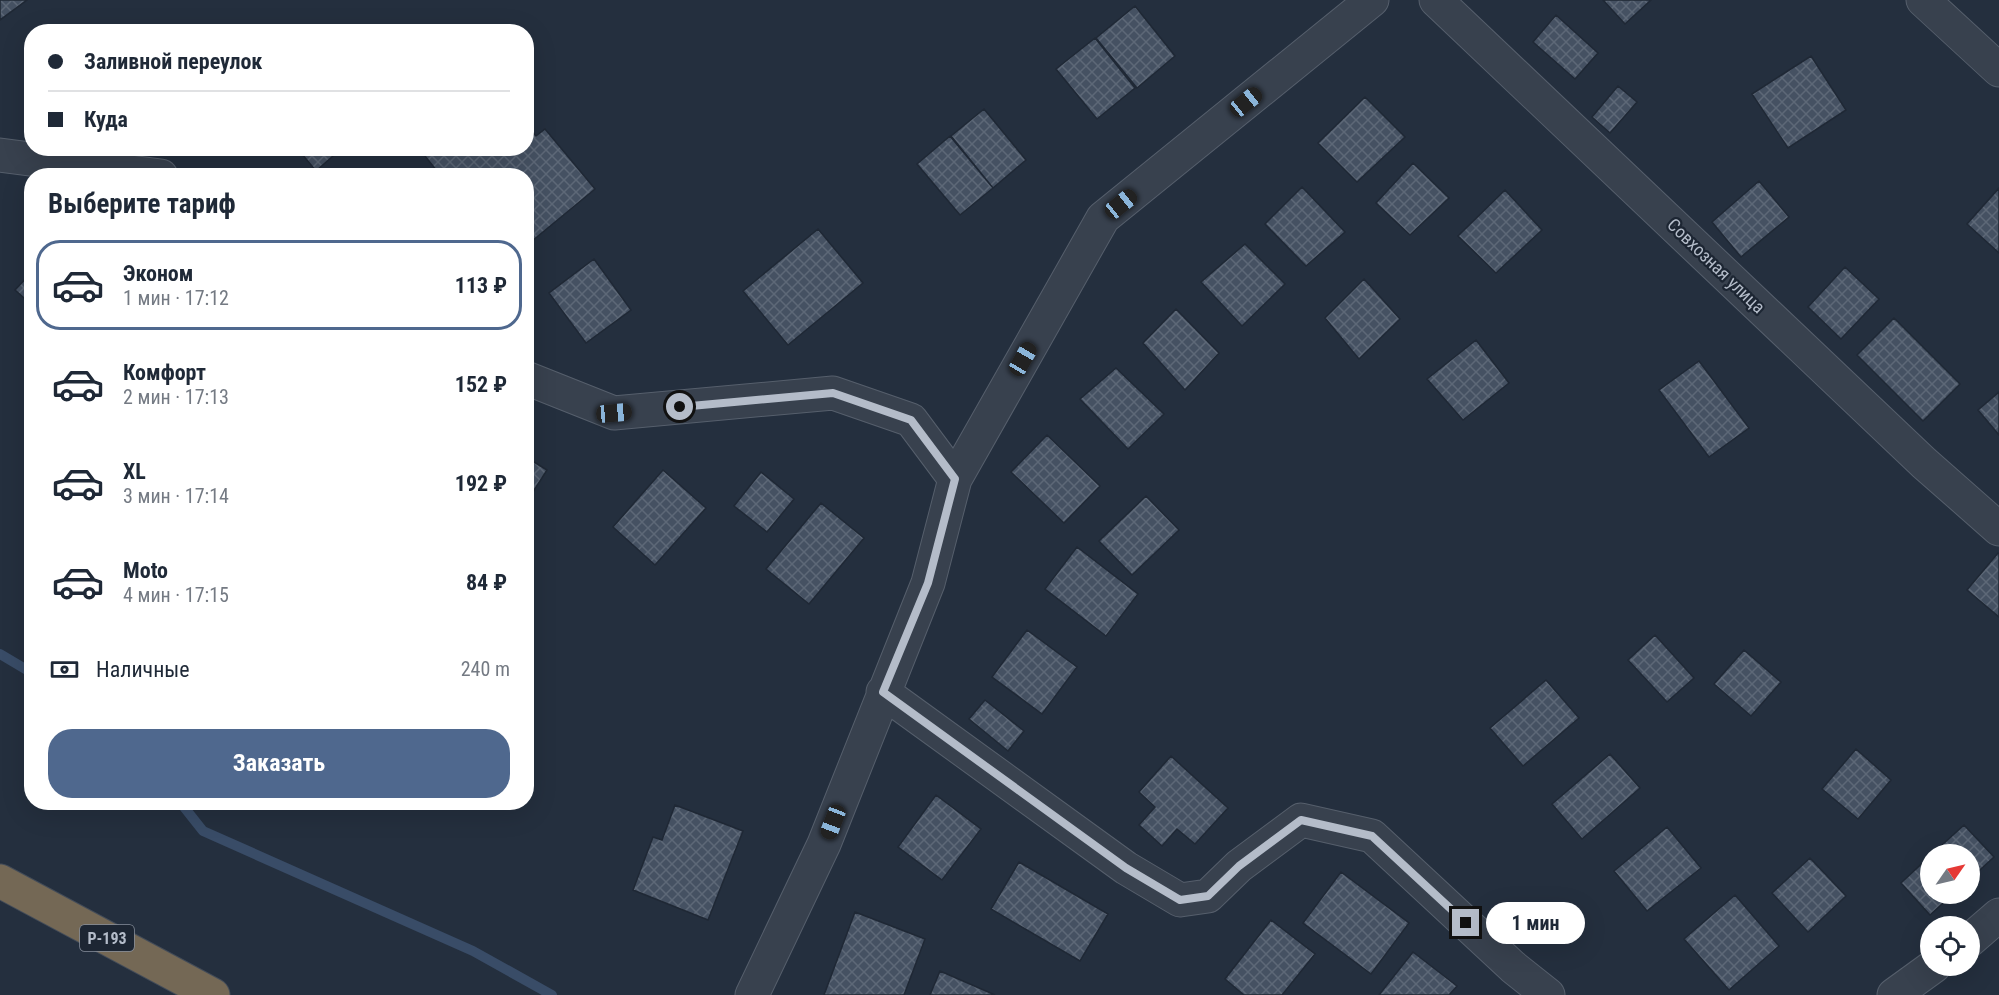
<!DOCTYPE html>
<html lang="ru">
<meta charset="utf-8">
<style>
:root{--surface:#fff;--page:#f6f6f7;--text:#1f2937;--muted:#747a83;--line:#e0e1e3;--accent:#4f688e}
body{margin:0;font-family:"Roboto Condensed",sans-serif;background:var(--page);color:var(--text);height:100vh;display:flex;flex-direction:column;font-size:22px;white-space:nowrap}
*{box-sizing:border-box;margin:0}
p{font-size:20px;color:var(--muted)}
.icon{flex:none;width:33px;height:33px;fill:none;stroke:currentColor;stroke-width:2;stroke-linecap:round;stroke-linejoin:round}
.map{position:relative;flex:1;overflow:hidden}
.sheet{position:absolute;left:24px;top:168px;width:510px;height:642px;display:flex;flex-direction:column;background:var(--surface);border-radius:24px;box-shadow:0 6px 24px #0002}
.sheet>*{flex:none}
.guide{position:absolute;left:24px;top:24px;width:510px;height:132px;border-radius:24px;box-shadow:0 6px 24px #0002;display:grid;align-content:center;height:132px;padding:0 24px;background:var(--surface)}
.needle{width:39px;rotate:56deg}
.controls{position:absolute;left:1920px;top:844px;display:grid;gap:12px}
.controls a{display:grid;place-items:center;width:60px;height:60px;border-radius:50%;background:var(--surface);box-shadow:0 6px 24px #0002;font-size:30px}
.end{position:absolute;width:27px;height:27px;margin:-14px;border:8px solid #b4bcc9;background:#111;box-shadow:0 0 0 3px #111}
.from{border-radius:50%}
.bubble{position:absolute;height:42px;border-radius:21px;background:var(--surface);box-shadow:0 6px 24px #0002;font-size:20px;font-weight:700;line-height:42px;text-align:center}
.car{position:absolute;width:18px;height:36px;margin:-18px -9px;border-radius:8px;box-shadow:0 0 4px 2px #0007;background:linear-gradient(#222 24%,#8ab4d8 0 40%,#222 0 76%,#8ab4d8 0 86%,#222 0)}
.guide b{display:flex;align-items:center;gap:21px;height:57px;font-size:22px}
.guide b+b{border-top:2px solid var(--line)}
.guide i{width:15px;height:15px;background:var(--text)}
ul{padding:0;list-style:none}
li{display:flex;align-items:center;gap:18px;height:90px;margin:0 12px 9px;padding:0 12px;border:3px solid transparent;border-radius:24px}
li div{flex:1}
li b{display:block;font-size:22px}
li em{font-style:normal;font-weight:700}
li.selected{border-color:var(--accent)}
li>.icon{width:54px;height:54px;stroke-width:1.5}
h2{padding:0 24px;font-size:27px;line-height:72px}
.pay{display:flex;align-items:center;gap:15px;height:66px;padding:0 24px;font-size:22px}
.pay p{margin-inline-start:auto}
.button{display:flex;gap:12px;margin-top:auto;padding:12px 24px}
.button a{flex:1;height:69px;border-radius:24px;background:var(--accent);color:#fff;font-size:24px;font-weight:700;line-height:69px;text-align:center}
.map>svg:first-child{display:block}
.lines{fill:none;stroke-linecap:round;stroke-linejoin:round}
.stream{stroke:#394c67;stroke-width:10}
.building{fill:url(#building-cross-hatch);stroke:#1f2835;stroke-width:1.5}
.minor-casing{stroke:#565f6c;stroke-width:35}
.highway-casing{stroke:#434c59;stroke-width:35}
.minor{stroke:#38414e;stroke-width:33}
.highway{stroke:#746855;stroke-width:33}
.route{stroke:#b4bcc9;stroke-width:8}
.labels{text-anchor:middle;stroke-width:4.5;stroke-linejoin:round;paint-order:stroke}
.shield{fill:#1d2633;stroke:#878f9c;stroke-width:1.5}
.shield-label{font-size:16px;font-weight:bold;fill:#b4bcc9}
.street-label{font-size:18px;fill:#b4bcc9;stroke:#1d2633}
</style>
<div class="map">
<svg width="1999" height="995" viewBox="0 0 1999 995">
<defs>
<pattern id="building-cross-hatch" width="8" height="8" patternUnits="userSpaceOnUse" patternTransform="scale(1.5)"><rect width="8" height="8" fill="#455162"/><path d="M0 0l8 8M0 8l8-8" fill="none" stroke="#5d6877"/></pattern>
</defs>
<rect width="100%" height="100%" fill="#242f3e"/>
<g class="lines">
<path class="stream" d="M0 654 32 673
M180 802 203 831 473 951 552 995"/>
</g>
<path class="building" d="M0 0H27L0 20Z
M1603 0H1651L1625 24Z
M1135 6 1175 56 1137 88 1096 38Z
M1556 15 1598 53 1575 79 1533 42Z
M1095 38 1135 88 1097 119 1056 69Z
M1811 56 1846 110 1788 148 1752 94Z
M1618 86 1637 102 1610 133 1592 117Z
M1365 97 1405 137 1357 182 1318 143Z
M984 109 1026 160 993 188 951 136Z
M526 124 536 136 545 129 595 189 526 246V176H441L421 151 425 148H526Z
M950 136 993 188 960 215 917 164Z
M297 148H342L316 171Z
M1413 163 1449 198 1410 235 1376 203Z
M1759 181 1789 217 1741 257 1712 222Z
M1302 187 1345 232 1306 266 1265 224Z
M1999 188V253L1967 224Z
M1505 190 1542 230 1496 273 1458 236Z
M818 229 863 283 788 345 743 291Z
M1245 244 1285 284 1242 326 1201 282Z
M594 259 631 310 586 343 549 293Z
M1845 267 1879 299 1841 339 1808 307Z
M32 272V305L15 290Z
M1364 279 1400 319 1359 359 1325 318Z
M1176 309 1219 353 1185 390 1143 343Z
M1894 318 1960 384 1923 421 1857 355Z
M1476 340 1509 383 1463 420 1427 379Z
M1699 361 1749 428 1709 457 1659 390Z
M1116 368 1164 414 1128 449 1080 399Z
M1999 392V435L1978 410Z
M1047 435 1100 486 1064 523 1011 472Z
M526 457 547 470 526 503Z
M663 470 706 508 655 565 613 527Z
M761 472 794 499 767 532 734 506Z
M1146 496 1179 530 1132 575 1099 541Z
M821 503 864 538 809 604 766 569Z
M1077 547 1138 594 1106 636 1045 589Z
M1998 553 1999 554V617L1967 590Z
M1027 630 1077 667 1042 714 992 677Z
M1655 635 1694 678 1667 702 1628 660Z
M1744 650 1781 682 1751 716 1714 684Z
M1546 680 1579 718 1523 766 1490 728Z
M985 700 1024 731 1008 751 969 719Z
M1856 749 1891 780 1858 819 1822 789Z
M1610 754 1640 788 1582 839 1552 804Z
M1171 756 1228 808 1195 844 1177 829 1162 846 1139 825 1155 807 1139 792Z
M936 795 981 829 942 880 898 847Z
M675 805 743 831 708 920 633 890 653 837 662 840Z
M1964 825 1994 857 1970 879V855H1931Z
M1667 827 1701 868 1647 911 1614 871Z
M1930 856V894H1953L1930 915 1901 883Z
M1810 858 1846 896 1808 932 1772 893Z
M1019 862 1108 914 1080 961 991 909Z
M1341 872 1409 923 1371 974 1303 923Z
M1735 895 1779 946 1729 990 1684 939Z
M855 912 925 939 904 995H824Z
M1271 920 1315 954 1282 995H1244L1225 979Z
M1413 952 1457 986 1449 995H1379Z
M940 971 995 995H930Z"/>
<g class="lines">
<g class="minor-casing">
<path id="minor" d="M1436 0 1924 463 1999 529
M1923 0 1999 70
M0 155 161 176
M526 378 614 413 833 393 911 420 955 479
M883 692 1126 868 1180 900 1208 896 1239 866 1301 820 1372 836 1513 967 1548 995
M1970 940 1999 915
M752 995 824 844 928 583 955 479 1103 218 1372 0
M1894 995 1934 966"/>
</g>
<g class="highway-casing">
<path id="highway" d="M0 881 213 995"/>
</g>
<use href="#minor" class="minor"/>
<use href="#highway" class="highway"/>
</g>
<g class="lines">
<path class="route" d="M680 407 833 393 911 420 955 479 928 583 883 692 1126 868 1180 900 1208 896 1239 866 1301 820 1372 836 1466 923"/>
</g>
<g class="labels">
<rect class="shield" x="80" y="925" width="54" height="26" rx="4.5"/>
<g class="shield-label">
<text x="107" y="944">Р-193</text>
</g>
<g class="street-label">
<text transform="translate(1716 266) rotate(44)" y="6">Совхозная улица</text>
</g>
</g>
</svg>
<div class="controls">
<a><svg class="needle" viewBox="-14 -14 28 28"><path d="M0-13l5 13h-10z" fill="#e53935"/><path d="M0 13l5-13h-10z" fill="#747a83"/></svg></a>
<a><svg class="icon" aria-label="locate" viewBox="0 0 24 24"><circle cx="12" cy="12" r="6"/><path d="M12 2v4M12 18v4M2 12h4M18 12h4"/></svg></a>
</div>
<i class="end from" style="left:680px;top:407px"></i>
<i class="end" style="left:1466px;top:923px"></i>
<div class="bubble" style="left:1486px;top:902px;width:99px">1 мин</div>
<i class="car" style="left:1246px;top:102px;rotate:51deg"></i>
<i class="car" style="left:1121px;top:204px;rotate:51deg"></i>
<i class="car" style="left:1023px;top:359px;rotate:30deg"></i>
<i class="car" style="left:614px;top:413px;rotate:85deg"></i>
<i class="car" style="left:833px;top:822px;rotate:201deg"></i>
<div class="guide">
<b><i class="from"></i>Заливной переулок</b>
<b><i></i>Куда</b>
</div>
<section class="sheet">
<h2>Выберите тариф</h2>
<ul>
<li class="selected"><svg class="icon" aria-label="car" viewBox="0 0 24 24"><path d="M5 17H2v-5l4-1 3-4h7l3 4 3 1v5h-3M9 17h6M6 11h13"/><circle cx="7" cy="17" r="2"/><circle cx="17" cy="17" r="2"/></svg><div><b>Эконом</b><p>1 мин · 17:12</p></div><em>113 ₽</em></li>
<li><svg class="icon" aria-label="car" viewBox="0 0 24 24"><path d="M5 17H2v-5l4-1 3-4h7l3 4 3 1v5h-3M9 17h6M6 11h13"/><circle cx="7" cy="17" r="2"/><circle cx="17" cy="17" r="2"/></svg><div><b>Комфорт</b><p>2 мин · 17:13</p></div><em>152 ₽</em></li>
<li><svg class="icon" aria-label="car" viewBox="0 0 24 24"><path d="M5 17H2v-5l4-1 3-4h7l3 4 3 1v5h-3M9 17h6M6 11h13"/><circle cx="7" cy="17" r="2"/><circle cx="17" cy="17" r="2"/></svg><div><b>XL</b><p>3 мин · 17:14</p></div><em>192 ₽</em></li>
<li><svg class="icon" aria-label="car" viewBox="0 0 24 24"><path d="M5 17H2v-5l4-1 3-4h7l3 4 3 1v5h-3M9 17h6M6 11h13"/><circle cx="7" cy="17" r="2"/><circle cx="17" cy="17" r="2"/></svg><div><b>Moto</b><p>4 мин · 17:15</p></div><em>84 ₽</em></li>
</ul>
<div class="pay"><svg class="icon" aria-label="cash" viewBox="0 0 24 24"><path d="M3 7h18v10H3z"/><circle cx="12" cy="12" r="2"/></svg>Наличные<p>240 m</p></div>
<div class="button"><a>Заказать</a></div>
</section>
</div>
